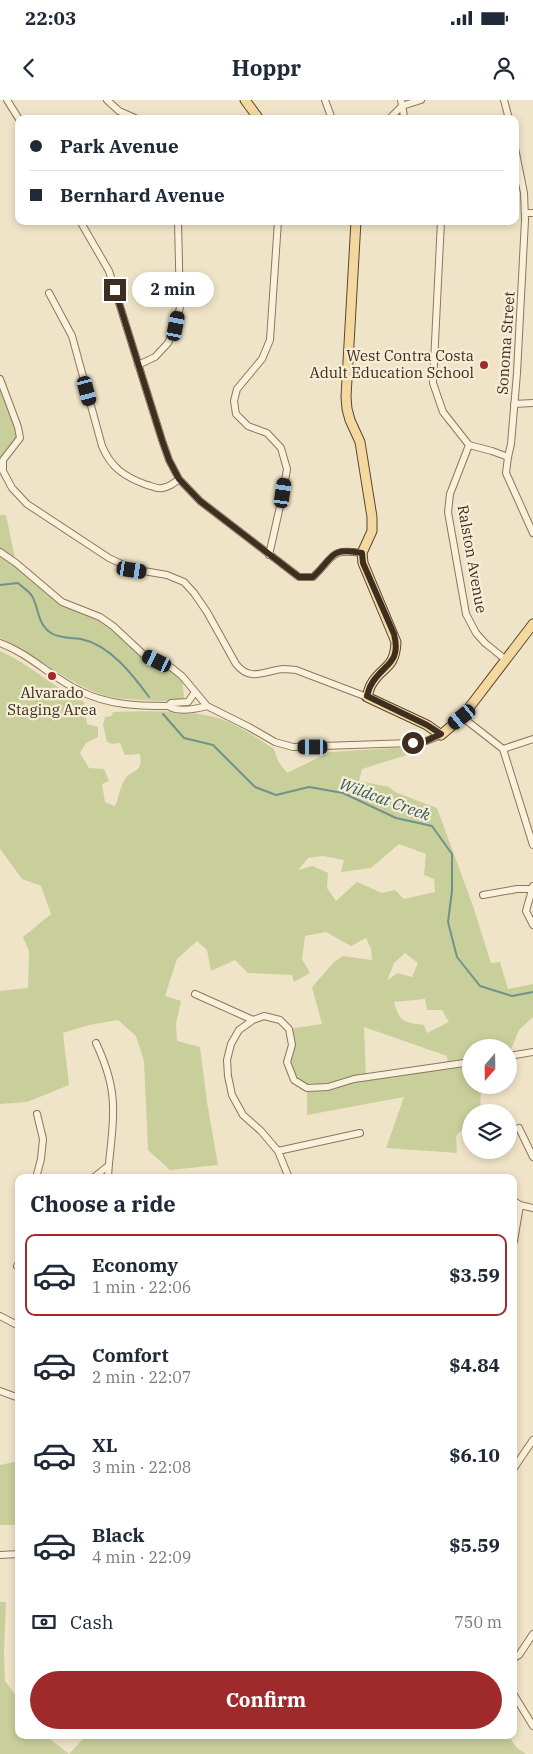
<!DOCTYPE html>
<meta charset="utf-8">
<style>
:root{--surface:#fff;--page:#f6f6f7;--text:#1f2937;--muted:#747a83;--line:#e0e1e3;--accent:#9e2a2b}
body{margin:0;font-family:"IBM Plex Serif",serif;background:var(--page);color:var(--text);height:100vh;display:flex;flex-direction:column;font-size:19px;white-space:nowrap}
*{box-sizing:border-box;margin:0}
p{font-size:16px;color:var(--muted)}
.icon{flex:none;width:28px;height:28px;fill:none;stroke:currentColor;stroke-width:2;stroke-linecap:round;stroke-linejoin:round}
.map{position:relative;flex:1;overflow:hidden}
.panel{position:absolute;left:15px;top:1074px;width:502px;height:565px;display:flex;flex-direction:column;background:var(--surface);border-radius:10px;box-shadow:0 2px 8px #0003}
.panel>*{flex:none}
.banner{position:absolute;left:15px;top:15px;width:504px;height:110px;border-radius:10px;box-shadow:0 2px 8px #0003;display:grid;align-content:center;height:110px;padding:0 15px;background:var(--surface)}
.needle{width:32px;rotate:200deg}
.fabs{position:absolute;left:462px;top:939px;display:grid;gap:10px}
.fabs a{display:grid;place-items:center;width:55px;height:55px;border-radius:50%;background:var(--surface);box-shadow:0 2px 8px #0003;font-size:25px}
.end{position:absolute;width:22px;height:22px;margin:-11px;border:6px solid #3d2e20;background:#fff;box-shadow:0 0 0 2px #fff}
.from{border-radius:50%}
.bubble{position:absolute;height:35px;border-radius:18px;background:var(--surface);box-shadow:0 2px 8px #0003;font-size:16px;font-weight:800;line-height:35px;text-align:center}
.car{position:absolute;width:15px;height:30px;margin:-15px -8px;border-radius:6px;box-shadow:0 0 4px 1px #0007;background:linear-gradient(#222 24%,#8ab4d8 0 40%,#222 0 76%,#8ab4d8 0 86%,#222 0)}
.banner b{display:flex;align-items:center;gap:18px;height:48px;font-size:19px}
.banner b+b{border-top:1px solid var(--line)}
.banner i{width:12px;height:12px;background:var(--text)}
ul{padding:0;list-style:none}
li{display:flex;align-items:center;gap:15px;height:82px;margin:0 10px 8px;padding:0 5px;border:2px solid transparent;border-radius:10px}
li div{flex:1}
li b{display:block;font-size:19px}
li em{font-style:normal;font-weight:800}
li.current{border-color:var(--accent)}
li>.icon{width:45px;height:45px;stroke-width:1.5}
h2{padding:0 15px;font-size:22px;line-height:60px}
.pay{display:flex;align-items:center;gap:12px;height:55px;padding:0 15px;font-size:19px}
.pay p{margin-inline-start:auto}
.button{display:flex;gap:10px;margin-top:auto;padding:10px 15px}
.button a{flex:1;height:58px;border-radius:30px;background:var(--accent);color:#fff;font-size:20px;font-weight:800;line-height:58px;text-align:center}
.status{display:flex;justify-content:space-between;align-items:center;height:35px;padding:0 25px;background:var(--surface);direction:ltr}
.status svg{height:14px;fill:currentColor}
header{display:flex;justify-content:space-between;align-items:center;height:65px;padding:0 15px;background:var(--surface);font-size:22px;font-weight:800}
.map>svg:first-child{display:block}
.green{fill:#c9cf9b;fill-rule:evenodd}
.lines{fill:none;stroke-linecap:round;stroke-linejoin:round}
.stream{stroke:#6f938a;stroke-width:2}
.minor-casing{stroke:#8d765c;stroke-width:8}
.major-casing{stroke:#5b4430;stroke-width:11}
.minor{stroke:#faf1dc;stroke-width:6}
.major{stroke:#f3d9a0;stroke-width:9}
.route{stroke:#3d2e20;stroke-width:6}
.poi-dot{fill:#9e2a2b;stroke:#f7eed8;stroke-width:2}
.labels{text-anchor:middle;stroke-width:4.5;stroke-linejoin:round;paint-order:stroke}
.street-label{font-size:15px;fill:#3d2e20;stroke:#f7eed8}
.poi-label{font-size:15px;fill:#3d2e20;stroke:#f7eed8;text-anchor:end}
.water-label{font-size:16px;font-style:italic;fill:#2f5d5a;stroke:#f7eed8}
</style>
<div class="status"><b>22:03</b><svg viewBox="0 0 49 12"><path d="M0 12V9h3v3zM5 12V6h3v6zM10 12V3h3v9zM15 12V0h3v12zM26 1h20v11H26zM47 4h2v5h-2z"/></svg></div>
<header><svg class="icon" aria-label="back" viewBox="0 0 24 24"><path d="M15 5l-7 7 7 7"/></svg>Hoppr<svg class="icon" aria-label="person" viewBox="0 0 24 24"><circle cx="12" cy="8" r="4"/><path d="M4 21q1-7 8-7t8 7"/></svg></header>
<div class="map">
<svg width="533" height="1654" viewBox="0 0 533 1654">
<rect width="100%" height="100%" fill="#f0e4c8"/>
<path class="green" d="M0 279 20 338 3 360 0 359Z
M0 415H6L16 463 63 499 100 515 145 552 182 575 184 599C169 602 156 601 142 600 128 599 113 599 100 594 64 581 35 554 0 538Z
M0 551C30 564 54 588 84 602L87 624 98 627V637L86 643 80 653 89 668 104 669 109 681 102 684 105 702 115 706C119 698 120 686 125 679 133 668 143 674 140 654L125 655 120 643 112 644 107 642 103 625 105 617 111 616 113 612C144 611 192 609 221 619 240 626 257 638 274 649L278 661 287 673 330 652 411 647 413 653 362 669 359 681 389 687 395 692 437 708 473 806 491 863 500 862 508 889 533 884V917L519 930 509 954V948H471V985H481L480 1011 478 1012H471V1020L456 1036 457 1053 386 1048 404 997 307 1015V988L294 980 287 962 291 945 289 929 322 924 312 887 334 862 343 856 372 860 371 849 366 838 351 846 326 832 305 836 302 859 310 873 294 882 292 875 248 873 235 860 211 871 207 850 197 841 177 859 165 896 181 901 176 924 177 941 200 947 207 1002 218 1065 170 1070 148 1050 144 961 136 936 118 920 89 925 63 933 69 985 27 1002 0 1004V891L28 888 29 851 23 837 51 814 41 786 22 779 0 749ZM399 744 426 754 424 775 434 779 435 792 404 799 395 790 382 793 357 782 336 801 327 788 328 773 313 766 298 770 308 758 323 756 344 760 341 772 371 768ZM405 853 418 863 412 877 397 873 387 881 394 863ZM425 899 427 910H442L449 922 427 933 424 925C404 922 400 923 394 902ZM364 927 447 956 448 965 366 977Z
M19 1361V1454H18L16 1425H0V1365Z
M0 1502H6L4 1554 5 1581 19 1600V1635H45L69 1654 87 1635H508L517 1648 526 1654H0Z"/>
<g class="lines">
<path class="stream" d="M0 485 18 483C22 487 29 491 32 496 39 508 37 524 51 533 60 539 71 537 81 539 110 545 133 575 149 597
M163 614 184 638 213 645 255 687 276 695 309 687 343 693 396 718 432 726 452 754V791L448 822 457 857 480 886 512 896 533 892"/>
<g class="minor-casing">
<path id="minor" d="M7 0 19 19
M107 0 119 11 137 19
M325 0 332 19
M401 0 404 16 406 19
M504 0 509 19
M389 19 402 6 421 0
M515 48 524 93 525 120 517 273 511 344 508 357 506 373 533 433
M525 113H533
M80 121 109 171 162 340 169 360 179 379 200 401 299 477H313C335 457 328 448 362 453
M441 121 433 283 443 312 469 345 450 394 448 412 466 514 476 533 485 543 506 560
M49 193 72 236 102 346C111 368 125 377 147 385 152 386 157 389 162 388 169 387 173 384 179 379
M138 265 155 257 168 243 176 226 180 207 178 121
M0 279 18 327 20 338 3 360V371L12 388 27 404 109 458 132 469 167 475 184 482 194 493 207 512 236 564C251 583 265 570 284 569 288 569 293 570 296 570L367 597
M514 304 533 303
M469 345 492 351 508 357
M0 452 16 463 62 502 100 517 113 526 143 554 172 568 182 576 207 606 249 627 275 642 293 647 411 643 426 641 441 635
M269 455 283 393 287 369 281 348 267 333 248 326 236 314 234 301 237 289 262 259 270 240 278 121
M0 543C30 554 52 578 80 591 108 605 137 606 168 606 179 613 196 609 207 606
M168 606 171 603 188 602 195 592
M462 617 503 649 533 745
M503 649 533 639
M533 786 526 811 533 825
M483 795 517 789H532
M195 894 253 920
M96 943C105 962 113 985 113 1007 114 1030 109 1054 108 1078
M509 956 533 952
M519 1028 533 1057
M278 1051 360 1033
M36 1078 41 1059 43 1039 37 1014
M93 1078 108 1066
M289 1078 278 1051 261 1031 243 1015 232 995 228 976 227 960 231 944 239 930 253 920 264 916 280 920 289 929 292 945 287 962 294 980 307 988 328 987 354 979 471 962
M514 1101 520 1105 533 1108
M514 1141 520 1105
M17 1166 19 1167
M0 1216 19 1226
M0 1291 19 1298
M514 1368 533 1340
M0 1455 19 1454
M514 1558 519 1555 533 1534
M514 1595 533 1626"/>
</g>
<g class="major-casing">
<path id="major" d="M245 0 259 19
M356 121 346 297 347 309 350 320 360 342 372 417V431L362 453 363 463 396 542C395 570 381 566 371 585 369 589 368 593 367 597L427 625 441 635 462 617 533 524"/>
</g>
<use href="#minor" class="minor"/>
<use href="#major" class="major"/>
</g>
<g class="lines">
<path class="route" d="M115 190 162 340 169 360 179 379 200 401 299 477H313C335 457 328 447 362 453L363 463 394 534C402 565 382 564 371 585 369 588 368 593 367 596L427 625 441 634 426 641 413 643"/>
</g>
<g class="poi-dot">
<circle cx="484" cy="265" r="5"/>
<circle cx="52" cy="576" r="5"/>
</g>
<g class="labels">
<g class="street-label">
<text transform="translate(506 243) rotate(-86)" y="5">Sonoma Street</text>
<text transform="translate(472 459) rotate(80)" y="5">Ralston Avenue</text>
</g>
<g class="poi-label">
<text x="474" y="261">West Contra Costa<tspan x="474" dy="17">Adult Education School</tspan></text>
<text x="52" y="598" text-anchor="middle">Alvarado<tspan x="52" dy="17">Staging Area</tspan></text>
</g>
<g class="water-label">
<text transform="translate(385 699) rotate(20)" y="6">Wildcat Creek</text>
</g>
</g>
</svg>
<div class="fabs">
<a><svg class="needle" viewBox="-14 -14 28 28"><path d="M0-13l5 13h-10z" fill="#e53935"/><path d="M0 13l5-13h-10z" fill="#747a83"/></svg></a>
<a><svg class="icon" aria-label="layers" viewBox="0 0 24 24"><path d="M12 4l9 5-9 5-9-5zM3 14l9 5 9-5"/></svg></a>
</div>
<i class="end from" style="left:413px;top:643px"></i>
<i class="end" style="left:115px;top:190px"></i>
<div class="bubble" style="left:132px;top:172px;width:82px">2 min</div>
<i class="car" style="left:176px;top:226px;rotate:11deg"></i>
<i class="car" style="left:87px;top:291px;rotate:165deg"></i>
<i class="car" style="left:283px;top:393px;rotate:8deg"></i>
<i class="car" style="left:132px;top:470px;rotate:99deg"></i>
<i class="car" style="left:157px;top:561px;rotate:296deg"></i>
<i class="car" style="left:462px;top:617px;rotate:231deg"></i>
<i class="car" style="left:313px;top:647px;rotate:270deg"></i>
<div class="banner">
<b><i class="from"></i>Park Avenue</b>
<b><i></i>Bernhard Avenue</b>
</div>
<section class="panel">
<h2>Choose a ride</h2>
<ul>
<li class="current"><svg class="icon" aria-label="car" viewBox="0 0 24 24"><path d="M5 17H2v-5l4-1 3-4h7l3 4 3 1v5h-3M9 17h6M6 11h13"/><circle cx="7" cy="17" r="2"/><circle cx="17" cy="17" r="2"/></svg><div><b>Economy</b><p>1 min · 22:06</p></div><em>$3.59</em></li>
<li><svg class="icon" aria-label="car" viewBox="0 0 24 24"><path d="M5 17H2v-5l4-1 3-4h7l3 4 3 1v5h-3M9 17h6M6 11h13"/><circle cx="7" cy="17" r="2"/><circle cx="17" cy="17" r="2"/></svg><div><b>Comfort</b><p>2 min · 22:07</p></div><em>$4.84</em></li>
<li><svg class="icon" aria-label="car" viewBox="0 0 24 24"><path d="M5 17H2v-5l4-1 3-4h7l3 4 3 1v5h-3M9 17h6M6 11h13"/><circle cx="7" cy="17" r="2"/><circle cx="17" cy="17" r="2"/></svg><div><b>XL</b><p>3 min · 22:08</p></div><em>$6.10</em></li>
<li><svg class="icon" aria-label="car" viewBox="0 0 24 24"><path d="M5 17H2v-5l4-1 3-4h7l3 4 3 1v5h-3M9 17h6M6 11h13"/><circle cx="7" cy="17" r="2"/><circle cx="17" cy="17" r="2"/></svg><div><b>Black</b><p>4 min · 22:09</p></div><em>$5.59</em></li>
</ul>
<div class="pay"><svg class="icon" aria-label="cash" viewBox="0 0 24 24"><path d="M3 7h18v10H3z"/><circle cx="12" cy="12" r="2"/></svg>Cash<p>750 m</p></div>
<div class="button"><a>Confirm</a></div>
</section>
</div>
